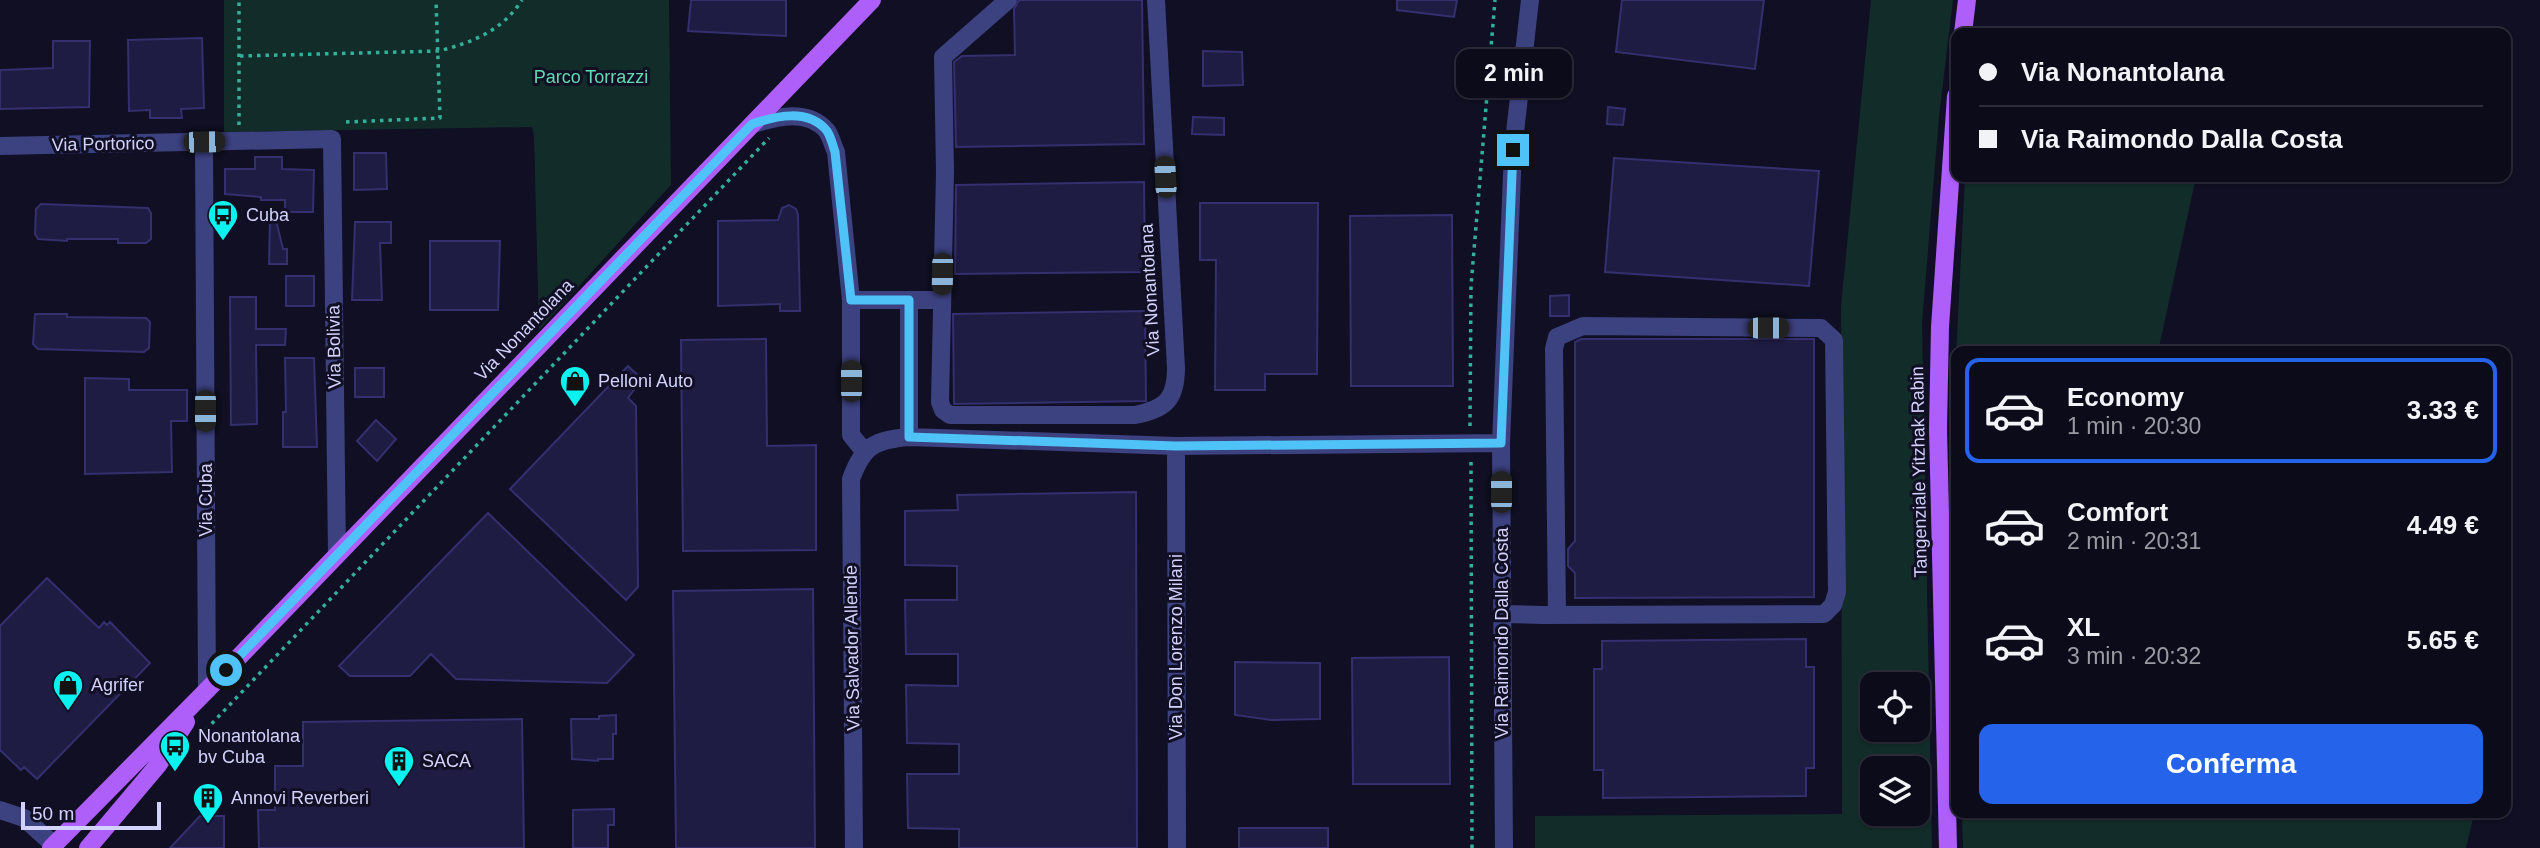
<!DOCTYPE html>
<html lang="it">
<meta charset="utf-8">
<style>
:root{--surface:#0c0b1a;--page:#1a1927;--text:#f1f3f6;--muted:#9a9ba2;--line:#2c2b39;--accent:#2563eb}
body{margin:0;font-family:Arial,sans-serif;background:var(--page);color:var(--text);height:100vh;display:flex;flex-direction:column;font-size:26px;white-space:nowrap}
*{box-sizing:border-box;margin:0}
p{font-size:23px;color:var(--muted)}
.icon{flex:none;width:38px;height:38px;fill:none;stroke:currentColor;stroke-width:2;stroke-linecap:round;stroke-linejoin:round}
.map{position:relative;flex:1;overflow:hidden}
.details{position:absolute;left:1951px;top:346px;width:560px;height:472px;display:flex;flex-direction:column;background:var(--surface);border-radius:14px;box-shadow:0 2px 5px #0004,0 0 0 2px var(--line)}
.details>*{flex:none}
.top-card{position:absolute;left:1951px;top:28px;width:560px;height:154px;border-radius:14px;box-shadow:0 2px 5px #0004,0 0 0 2px var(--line);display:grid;align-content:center;height:154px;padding:0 28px;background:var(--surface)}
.controls{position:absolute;left:1860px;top:672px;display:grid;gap:14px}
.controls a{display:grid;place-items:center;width:70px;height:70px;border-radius:14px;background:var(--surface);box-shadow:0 2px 5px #0004,0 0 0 2px var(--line);font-size:35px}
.scale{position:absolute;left:21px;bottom:18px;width:140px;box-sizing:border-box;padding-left:7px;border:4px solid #d2d2fd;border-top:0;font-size:19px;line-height:24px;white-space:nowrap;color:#d2d2fd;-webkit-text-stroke:5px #100f23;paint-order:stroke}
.end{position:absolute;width:32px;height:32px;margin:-16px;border:9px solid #4fc3f7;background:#111;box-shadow:0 0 0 4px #111}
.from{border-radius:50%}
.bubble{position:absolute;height:49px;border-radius:14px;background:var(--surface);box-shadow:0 2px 5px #0004,0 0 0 2px var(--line);font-size:23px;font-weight:700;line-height:49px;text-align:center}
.car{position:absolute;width:21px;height:42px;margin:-21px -10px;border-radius:9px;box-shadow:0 0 5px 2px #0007;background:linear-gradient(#222 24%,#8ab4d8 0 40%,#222 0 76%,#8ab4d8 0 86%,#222 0)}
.top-card b{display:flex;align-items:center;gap:24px;height:66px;font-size:26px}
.top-card b+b{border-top:2px solid var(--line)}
.top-card i{width:18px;height:18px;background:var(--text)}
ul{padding:12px 0 0;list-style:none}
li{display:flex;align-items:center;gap:21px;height:105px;margin:0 14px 10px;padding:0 14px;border:4px solid transparent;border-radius:14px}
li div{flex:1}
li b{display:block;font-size:26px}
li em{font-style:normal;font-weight:700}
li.on{border-color:var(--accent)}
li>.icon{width:63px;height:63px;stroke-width:1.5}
.button{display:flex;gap:14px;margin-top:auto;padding:14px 28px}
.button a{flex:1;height:80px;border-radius:14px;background:var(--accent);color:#fff;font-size:28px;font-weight:700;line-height:80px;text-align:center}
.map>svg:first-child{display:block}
.green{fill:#122c29;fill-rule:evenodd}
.building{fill:#1f1c43;stroke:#342f6e;stroke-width:2}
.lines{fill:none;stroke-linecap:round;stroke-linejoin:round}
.path{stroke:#33b09b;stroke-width:3.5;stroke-dasharray:3.5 5;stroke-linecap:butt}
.minor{stroke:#3c4180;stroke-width:18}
.major{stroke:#ae5ef9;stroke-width:18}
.route{stroke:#4fc3f7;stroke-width:9}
.labels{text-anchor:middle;stroke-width:6;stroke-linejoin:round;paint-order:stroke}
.park-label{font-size:18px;fill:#61daaf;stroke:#100f23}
.street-label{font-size:18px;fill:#d2d2fd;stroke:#100f23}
.poi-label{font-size:18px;fill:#d2d2fd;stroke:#100f23;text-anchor:start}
</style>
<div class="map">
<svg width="2540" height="848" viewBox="0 0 2540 848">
<rect width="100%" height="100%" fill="#100f23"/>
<path class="green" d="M224 0H669L671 185 539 330 534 136 532 127 224 132Z
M1871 0H1953L1939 116 1922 324 1932 848H1535V816L1842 814 1841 306ZM1872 684H1918V730H1872ZM1872 768H1918V814H1872Z
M1965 177H2196L2158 352H1956V598L1954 395Z
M1962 814H2474L2466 848H1963Z"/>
<path class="building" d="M691 0H786V36L688 31Z
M1019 0H1142L1144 144 956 147 954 62 962 56 1015 55 1014 9Z
M1397 0H1457L1454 17 1397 10Z
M1622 0H1764L1755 69 1616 52Z
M202 38 204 108 181 109 182 118H150V110L129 111 128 40Z
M53 41H90L89 107 0 109V70L53 68Z
M1203 51 1242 52 1243 85 1203 86Z
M1608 107 1625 109 1623 125 1607 124Z
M1193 117 1224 118V135L1192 134Z
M354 153H386L387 189 354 190Z
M255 157H282V169L314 170 313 212H285V200H261V197L225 194V169H255Z
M1614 158 1819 171 1809 286 1605 272Z
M1144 182 1145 272 955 274 956 185Z
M1200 203H1318L1317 374H1265V390H1215L1216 260H1200Z
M41 204 148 208 151 213V239L146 243H118V239H67V241L38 239 35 234 36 209Z
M789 205 796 209 798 215 800 311H780V304L718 306V221L778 220 782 208Z
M1452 215 1453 386H1351L1350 216Z
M275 216 283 249H287V264H269L270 217Z
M355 222H391V243H380L382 300H352Z
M430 241H500L498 310H430Z
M286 276H314V306H286Z
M1569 295V316H1550V296Z
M230 297H256V329H286L285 345H256L257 424 231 425Z
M1145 311 1146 401 954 404 953 314Z
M35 314H67V317L146 318 150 322 149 348 144 352 38 349 33 344Z
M766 339 767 446 816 445V550L683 551 681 340Z
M1581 339H1814V597L1575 598V573L1568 566V549L1575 541V342Z
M285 358H314L317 447H283V412H286Z
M628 366 642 379 628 398 636 406 638 587 626 600 510 489Z
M355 368H384V397H355Z
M85 378 129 379V390H187V421H171L172 472 85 474Z
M376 420 396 439 377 461 357 441Z
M1136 492 1137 848H959V829L908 828 907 774H959V744L907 743 906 685 958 686V654H906L905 600H957V566L905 565V511L958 510 957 495Z
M488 513 634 655 607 683 456 679 431 654 410 676H350L339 666Z
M47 578 99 628 104 622 107 625 110 622 150 663 37 779 24 767 21 770 0 750V626Z
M813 589 815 848H676L673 591Z
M1806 639V667H1814V768H1806V796L1603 798V770H1594V669H1602V641Z
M1449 657 1450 784H1353L1352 658Z
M1235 662 1320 663V719L1271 720 1235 715Z
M616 715V734H613V759H598V761L572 759 571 719H599V716Z
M522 719 524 848H259L258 810H275V766H303V722Z
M614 809V825H608V848H573V810Z
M200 816H224V848H170Z
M1239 828H1328V848H1239Z"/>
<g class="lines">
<path class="path" d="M240 56 439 51C473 42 502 31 522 0
M346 122 440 118 436 0
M239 125V0
M1470 426 1471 286 1495 0
M1471 462 1472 848
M200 736 769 138"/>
<path class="minor" d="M1008 0 943 57 945 172 940 402 943 410 950 415H1135C1166 409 1176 399 1176 368L1156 0
M753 124C776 117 808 108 827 131 831 137 833 146 836 152L851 300V435L864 451
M204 142 207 690
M0 146 332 139 337 555
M851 300H941
M909 300V437
M1176 446 1177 848
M1502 614 1543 615 1824 614 1833 605 1837 592 1834 340 1821 328 1583 326 1557 337 1554 349 1557 615
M0 810 24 818 54 845
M854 848 851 479C863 446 874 440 909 437L1176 446 1501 443
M1504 848 1501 443 1513 150 1530 0"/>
<path class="major" d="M1963 33 1967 0
M51 848 207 690 872 0
M88 848 158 765 186 722
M1948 848 1938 429 1940 327 1956 96"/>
</g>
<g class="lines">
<path class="route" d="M226 670 752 124C776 116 808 108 827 131 831 137 833 146 835 152L851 300H909V437L1176 446 1501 443 1513 150"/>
</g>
<defs>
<g id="bus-pin" transform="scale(1.575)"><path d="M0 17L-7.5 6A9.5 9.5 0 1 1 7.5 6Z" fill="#0af2f0" stroke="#100f23"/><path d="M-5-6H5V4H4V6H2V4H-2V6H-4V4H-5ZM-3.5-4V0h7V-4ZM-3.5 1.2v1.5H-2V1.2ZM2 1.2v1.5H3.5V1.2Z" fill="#111"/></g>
<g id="shop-pin" transform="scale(1.575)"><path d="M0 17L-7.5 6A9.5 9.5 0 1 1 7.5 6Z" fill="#0af2f0" stroke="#100f23"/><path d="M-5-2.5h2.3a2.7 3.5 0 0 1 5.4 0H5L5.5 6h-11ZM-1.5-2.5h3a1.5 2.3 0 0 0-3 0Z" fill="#111"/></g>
<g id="building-pin" transform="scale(1.575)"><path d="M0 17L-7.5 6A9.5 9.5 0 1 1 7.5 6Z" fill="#0af2f0" stroke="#100f23"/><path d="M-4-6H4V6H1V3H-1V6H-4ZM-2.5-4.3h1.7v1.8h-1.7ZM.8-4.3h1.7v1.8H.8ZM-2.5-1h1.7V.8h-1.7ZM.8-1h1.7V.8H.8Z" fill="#111"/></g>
</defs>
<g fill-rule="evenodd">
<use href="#bus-pin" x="223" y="215"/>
<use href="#shop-pin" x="575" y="381"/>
<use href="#shop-pin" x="68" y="685"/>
<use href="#bus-pin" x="175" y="746"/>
<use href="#building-pin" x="399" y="761"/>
<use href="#building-pin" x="208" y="798"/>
</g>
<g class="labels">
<g class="park-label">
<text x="591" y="83">Parco Torrazzi</text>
</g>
<g class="street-label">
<text transform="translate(103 144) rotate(-1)" y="6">Via Portorico</text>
<text transform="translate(1150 290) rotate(-93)" y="6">Via Nonantolana</text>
<text transform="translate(524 330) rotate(-46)" y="6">Via Nonantolana</text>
<text transform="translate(334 347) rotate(-91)" y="6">Via Bolivia</text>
<text transform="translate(1919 472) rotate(-91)" y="6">Tangenziale Yitzhak Rabin</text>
<text transform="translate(206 500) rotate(-90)" y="6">Via Cuba</text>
<text transform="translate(1502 633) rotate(-90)" y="6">Via Raimondo Dalla Costa</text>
<text transform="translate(1176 647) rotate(-90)" y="6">Via Don Lorenzo Milani</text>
<text transform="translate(852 648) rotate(-91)" y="6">Via Salvador Allende</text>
</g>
<g class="poi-label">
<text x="246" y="221">Cuba</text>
<text x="598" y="387">Pelloni Auto</text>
<text x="91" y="691">Agrifer</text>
<text x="198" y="742">Nonantolana<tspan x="198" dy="21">bv Cuba</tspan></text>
<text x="422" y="767">SACA</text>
<text x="231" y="804">Annovi Reverberi</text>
</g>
</g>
</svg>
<div class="controls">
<a><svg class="icon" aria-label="locate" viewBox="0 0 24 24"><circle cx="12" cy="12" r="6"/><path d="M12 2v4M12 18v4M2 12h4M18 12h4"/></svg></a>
<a><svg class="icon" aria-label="layers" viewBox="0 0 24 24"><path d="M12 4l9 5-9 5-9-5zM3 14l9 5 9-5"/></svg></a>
</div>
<div class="scale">50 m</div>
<i class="end from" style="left:226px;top:670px"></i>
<i class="end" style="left:1513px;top:150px"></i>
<div class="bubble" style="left:1456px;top:49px;width:116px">2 min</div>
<i class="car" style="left:204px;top:142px;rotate:89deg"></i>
<i class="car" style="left:1165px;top:177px;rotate:357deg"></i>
<i class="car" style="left:942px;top:274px;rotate:181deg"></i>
<i class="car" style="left:1768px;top:328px;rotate:90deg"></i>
<i class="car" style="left:851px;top:381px;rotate:0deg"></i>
<i class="car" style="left:205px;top:411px;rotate:180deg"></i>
<i class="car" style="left:1501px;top:492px;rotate:0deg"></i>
<div class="top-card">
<b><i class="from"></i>Via Nonantolana</b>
<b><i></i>Via Raimondo Dalla Costa</b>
</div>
<section class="details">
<ul>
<li class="on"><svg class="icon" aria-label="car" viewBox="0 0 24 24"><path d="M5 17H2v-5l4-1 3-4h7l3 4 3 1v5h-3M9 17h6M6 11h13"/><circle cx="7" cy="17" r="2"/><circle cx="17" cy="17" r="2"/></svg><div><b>Economy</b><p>1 min · 20:30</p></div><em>3.33 €</em></li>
<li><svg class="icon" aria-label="car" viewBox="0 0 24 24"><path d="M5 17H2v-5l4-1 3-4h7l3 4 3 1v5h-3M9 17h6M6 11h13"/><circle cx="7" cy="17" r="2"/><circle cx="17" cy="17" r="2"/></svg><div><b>Comfort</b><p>2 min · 20:31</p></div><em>4.49 €</em></li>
<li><svg class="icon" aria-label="car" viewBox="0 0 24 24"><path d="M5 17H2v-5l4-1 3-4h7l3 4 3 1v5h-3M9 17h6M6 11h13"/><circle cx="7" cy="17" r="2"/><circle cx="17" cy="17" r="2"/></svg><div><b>XL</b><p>3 min · 20:32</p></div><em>5.65 €</em></li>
</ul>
<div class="button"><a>Conferma</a></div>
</section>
</div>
